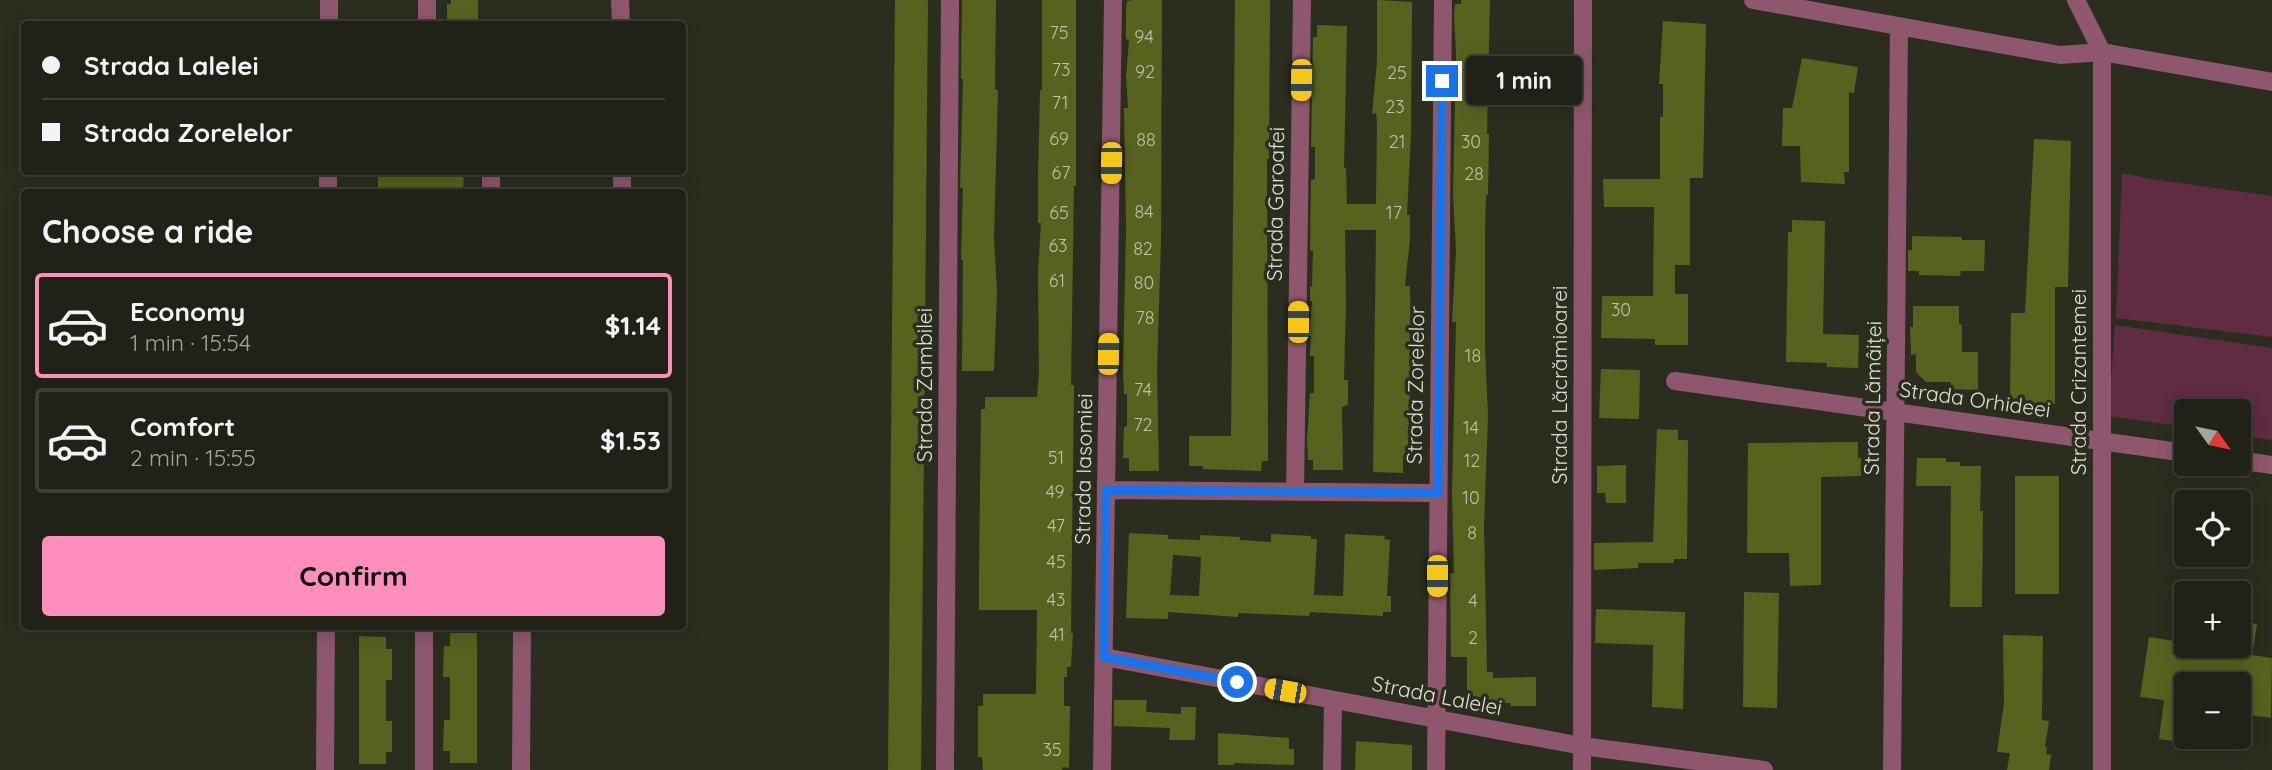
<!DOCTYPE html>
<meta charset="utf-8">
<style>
:root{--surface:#202217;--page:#282a20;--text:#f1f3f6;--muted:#a2a4a1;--line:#3d3f36;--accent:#fe8ebc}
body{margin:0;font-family:Quicksand,sans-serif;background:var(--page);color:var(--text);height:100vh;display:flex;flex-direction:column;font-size:26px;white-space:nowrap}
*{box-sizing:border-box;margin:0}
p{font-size:23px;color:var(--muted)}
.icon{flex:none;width:38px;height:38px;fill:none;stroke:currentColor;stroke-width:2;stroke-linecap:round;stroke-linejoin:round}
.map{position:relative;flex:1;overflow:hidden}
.details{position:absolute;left:21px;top:189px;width:665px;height:441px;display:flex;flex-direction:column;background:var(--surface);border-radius:7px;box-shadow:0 4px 18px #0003,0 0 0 2px var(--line)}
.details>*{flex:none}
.banner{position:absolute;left:21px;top:21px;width:665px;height:154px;border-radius:7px;box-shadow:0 4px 18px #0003,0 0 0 2px var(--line);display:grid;align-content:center;height:154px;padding:0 21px;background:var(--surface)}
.needle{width:46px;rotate:123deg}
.buttons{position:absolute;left:2174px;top:399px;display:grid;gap:14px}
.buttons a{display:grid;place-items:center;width:77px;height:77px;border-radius:7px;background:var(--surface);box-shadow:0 4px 18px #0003,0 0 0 2px var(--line);font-size:35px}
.end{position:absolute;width:32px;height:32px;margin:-16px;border:9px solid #1a73e8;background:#fff;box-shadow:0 0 0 4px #fff}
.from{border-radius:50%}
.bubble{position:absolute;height:49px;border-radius:7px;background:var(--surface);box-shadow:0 4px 18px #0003,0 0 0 2px var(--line);font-size:23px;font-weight:700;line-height:49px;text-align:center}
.car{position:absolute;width:21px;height:42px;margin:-21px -10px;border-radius:9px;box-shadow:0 0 5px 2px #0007;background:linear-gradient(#f5c518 24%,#345 0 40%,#f5c518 0 76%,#345 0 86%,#f5c518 0)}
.banner b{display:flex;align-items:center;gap:24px;height:66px;font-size:26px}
.banner b+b{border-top:2px solid var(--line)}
.banner i{width:18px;height:18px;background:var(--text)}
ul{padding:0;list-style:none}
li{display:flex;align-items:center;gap:21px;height:105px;margin:0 14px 10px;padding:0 7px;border:4px solid var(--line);border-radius:7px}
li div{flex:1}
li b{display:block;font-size:26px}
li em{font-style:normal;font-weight:700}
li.current{border-color:var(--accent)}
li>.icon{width:63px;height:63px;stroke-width:1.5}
h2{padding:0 21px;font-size:32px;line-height:84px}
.primary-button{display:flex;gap:14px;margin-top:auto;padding:14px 21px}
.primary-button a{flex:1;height:80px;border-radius:7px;background:var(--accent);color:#111;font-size:28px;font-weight:700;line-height:80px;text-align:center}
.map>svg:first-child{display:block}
.green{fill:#5f2c41}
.building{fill:#58621f;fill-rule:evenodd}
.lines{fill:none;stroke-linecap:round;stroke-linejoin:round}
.minor{stroke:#8e576d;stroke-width:18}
.route{stroke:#1a73e8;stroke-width:9}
.labels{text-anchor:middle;stroke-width:7;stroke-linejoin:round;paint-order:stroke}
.number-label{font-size:18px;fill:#bcc0a8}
.street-label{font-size:21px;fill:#dee0d6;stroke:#2b2e1f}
</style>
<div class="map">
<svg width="2272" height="770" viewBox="0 0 2272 770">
<rect width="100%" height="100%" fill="#2b2e1f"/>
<path class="green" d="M2122 173 2151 179 2272 196V337L2116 318Z
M2115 325 2272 348V440L2238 435V411H2186V427L2108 416Z"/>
<path class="building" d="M451 0H478V19H447V4H451Z
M895 0H928L921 770H888Z
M962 0H996L995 89 998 90 994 238 997 292 994 371H962L963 260H961L963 188H960L963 79H961Z
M1042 0H1076V186H1074L1071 385H1074L1071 633H1073L1071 667H1067V677H1064V706H1070L1069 768 1063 767 1062 770H983L982 757H978V706H983V694H1036L1037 610H979V574L981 409H985V397H1037L1039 374 1038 272 1041 223H1038V182L1040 90H1042Z
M1133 0H1162L1161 241 1157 371 1159 471H1129V458H1123L1124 427 1127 426V394H1124L1123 371 1126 229 1124 108H1128L1126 77 1129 40 1126 39V11L1127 1Z
M1235 0H1270L1269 159H1267L1268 446V461H1262L1261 471 1203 469V466H1189V436H1231Z
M1377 0 1412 2 1411 134 1407 215H1410V239L1405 286H1410L1411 356 1408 460H1403V473L1373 472 1376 230H1345L1346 301 1344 380H1348V405L1342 407 1343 470H1313V460H1308L1307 440 1310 393H1314V356H1310L1311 336H1309L1312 301H1310V287L1312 286 1313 251H1310L1311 180 1315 179V147H1311L1313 37H1317V25L1347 26 1344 168H1346L1347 204H1376L1377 122 1376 113 1372 114 1377 62Z
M1461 0H1490L1487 134H1489L1488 195H1486L1485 229V347L1488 416 1484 526 1487 672H1493V678L1536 677V706H1511L1510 703H1478V699H1467V657H1451L1450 573H1454L1452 492 1456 322H1452L1456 252 1453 194 1456 53 1454 15 1455 4H1461Z
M1663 21 1706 24 1703 178H1690V265H1675V294H1688V345H1655V339L1601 338 1602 296H1653L1654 207H1604L1603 179H1660V117H1663V84H1659Z
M1802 58 1858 67 1854 93 1849 92V172H1844L1845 184 1801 182 1800 146H1782L1783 108H1792Z
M2034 139 2071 141 2068 287H2055V404H2010L2011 313H2025Z
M378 172H464L463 192H378Z
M1792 220 1825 221 1823 334 1859 335 1858 368 1827 367V363L1786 362 1788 232H1792Z
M1912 236 1962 237V240H1985L1984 271H1961L1960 276 1919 275V271H1908V250H1912Z
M1913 306H1959V324L1962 325V352H1978V390L1950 389 1951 382H1926L1916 372V354L1911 355 1910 327H1913Z
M1601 369 1640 370 1639 419 1599 418Z
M1657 429 1678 430V440H1688L1687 559H1674V563H1638V568L1594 570V543L1653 542Z
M1858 442V458H1861V476L1821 477V585L1790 586 1789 553H1747L1748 443Z
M1917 458H1946V462H1960V466H1981L1980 511H1983L1982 607H1950L1951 486H1916Z
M1626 465V503H1606L1605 493H1597V466Z
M2015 476H2059V594H2015Z
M1129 533 1168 535V539L1200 540V535L1240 537V540L1271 542V534L1311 536V539H1317L1314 595 1343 596 1345 534 1385 536 1384 539 1390 540 1387 596H1391V612H1383V616L1310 612 1309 616 1238 613V617L1168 612V619L1126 618ZM1173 555 1201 557 1199 596 1170 595Z
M1744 592 1779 593 1777 708 1743 707Z
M1596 609 1685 612 1683 709 1652 707 1653 645 1595 643Z
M2238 622 2257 624 2252 655 2272 658 2271 718 2238 713V684H2186V743L2159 739 2164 700 2140 697 2149 637 2186 643V646H2238Z
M450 633H477V763H450V751H443L444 720H450V677H443L444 646H450Z
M2003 635 2043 636 2042 720 2049 721 2045 747H2047L2046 754 2051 755 2049 770H2007L2010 753 1997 752 2004 703Z
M359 636 386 637V649H392V680H386V721H392V752H386V764H359Z
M1114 700H1147L1146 712 1181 714V707H1196L1195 740H1169L1170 728 1114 726Z
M1218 733 1289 738V749H1294V765L1234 763V765H1218Z
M1356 741 1412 745V770H1355Z"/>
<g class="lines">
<path class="minor" d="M620 0 621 24
M1753 0 2060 55 2102 52 2272 82
M2076 0 2102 52V770
M329 24V0
M427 24V0
M622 172V192
M328 192V172
M491 192V172
M1675 381 2186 453
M2238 460 2272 465
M1106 490 1438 493
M1295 492 1302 0
M1104 657 1582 746 1764 770
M325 770 326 626
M424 770V626
M521 770 522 626
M945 770 950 0
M1102 770 1113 0
M1332 770 1333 700
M1436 770 1443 0
M1582 770 1583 0
M1892 770 1899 27"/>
</g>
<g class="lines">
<path class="route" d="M1237 682 1104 657 1106 490 1438 493 1442 81"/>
</g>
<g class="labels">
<g class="number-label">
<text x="1059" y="39">75</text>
<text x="1144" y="43">94</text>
<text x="1061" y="76">73</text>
<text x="1145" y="78">92</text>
<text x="1397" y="79">25</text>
<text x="1060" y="109">71</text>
<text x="1395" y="113">23</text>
<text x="1059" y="145">69</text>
<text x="1146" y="146">88</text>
<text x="1397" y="148">21</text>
<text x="1471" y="148">30</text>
<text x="1061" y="179">67</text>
<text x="1474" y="180">28</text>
<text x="1144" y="218">84</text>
<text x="1059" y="219">65</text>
<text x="1394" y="219">17</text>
<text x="1058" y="252">63</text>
<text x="1143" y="255">82</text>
<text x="1057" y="287">61</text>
<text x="1144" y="289">80</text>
<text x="1621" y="316">30</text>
<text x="1145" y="324">78</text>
<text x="1473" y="362">18</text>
<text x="1143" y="396">74</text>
<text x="1143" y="431">72</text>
<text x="1471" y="434">14</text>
<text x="1056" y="464">51</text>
<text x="1472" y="467">12</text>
<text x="1055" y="498">49</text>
<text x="1471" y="504">10</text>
<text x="1056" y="532">47</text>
<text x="1472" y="539">8</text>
<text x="1056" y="568">45</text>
<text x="1056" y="606">43</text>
<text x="1473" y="607">4</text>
<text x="1057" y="641">41</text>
<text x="1473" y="644">2</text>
<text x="1052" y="756">35</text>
</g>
<g class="street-label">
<text transform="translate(1276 204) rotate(-89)" y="7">Strada Garoafei</text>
<text transform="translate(2079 382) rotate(-90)" y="7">Strada Crizantemei</text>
<text transform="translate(925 385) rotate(-90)" y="7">Strada Zambilei</text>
<text transform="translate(1416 385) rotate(-89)" y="7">Strada Zorelelor</text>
<text transform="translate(1560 385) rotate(-90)" y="7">Strada Lăcrămioarei</text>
<text transform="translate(1873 398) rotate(-89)" y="7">Strada Lămâiței</text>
<text transform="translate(1975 400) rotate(8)" y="7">Strada Orhideei</text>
<text transform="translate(1084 469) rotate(-89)" y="7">Strada Iasomiei</text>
<text transform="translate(1437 696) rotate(11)" y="7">Strada Lalelei</text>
</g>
</g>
</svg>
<div class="buttons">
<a><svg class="needle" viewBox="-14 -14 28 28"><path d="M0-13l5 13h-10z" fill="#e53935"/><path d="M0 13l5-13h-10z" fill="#a2a4a1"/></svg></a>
<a><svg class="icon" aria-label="locate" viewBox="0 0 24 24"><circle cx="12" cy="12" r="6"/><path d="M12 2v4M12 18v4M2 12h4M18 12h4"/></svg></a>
<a>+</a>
<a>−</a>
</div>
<i class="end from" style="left:1237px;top:682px"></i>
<i class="end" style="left:1442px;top:81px"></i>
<div class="bubble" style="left:1466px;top:56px;width:116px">1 min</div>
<i class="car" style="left:1301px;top:80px;rotate:181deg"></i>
<i class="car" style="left:1111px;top:163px;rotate:181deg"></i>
<i class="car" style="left:1298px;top:322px;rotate:0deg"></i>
<i class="car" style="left:1108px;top:354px;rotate:1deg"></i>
<i class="car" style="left:1437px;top:576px;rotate:180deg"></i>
<i class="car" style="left:1285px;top:691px;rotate:280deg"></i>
<div class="banner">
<b><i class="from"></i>Strada Lalelei</b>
<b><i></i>Strada Zorelelor</b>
</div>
<section class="details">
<h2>Choose a ride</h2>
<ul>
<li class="current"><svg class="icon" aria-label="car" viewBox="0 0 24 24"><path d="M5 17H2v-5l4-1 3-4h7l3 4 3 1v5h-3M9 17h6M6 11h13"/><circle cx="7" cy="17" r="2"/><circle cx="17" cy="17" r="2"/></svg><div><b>Economy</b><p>1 min · 15:54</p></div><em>$1.14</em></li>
<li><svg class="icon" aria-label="car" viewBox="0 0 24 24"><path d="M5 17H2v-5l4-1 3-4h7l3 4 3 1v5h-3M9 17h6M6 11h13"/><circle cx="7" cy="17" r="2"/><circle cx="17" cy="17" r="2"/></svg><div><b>Comfort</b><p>2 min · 15:55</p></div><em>$1.53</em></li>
</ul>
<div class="primary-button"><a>Confirm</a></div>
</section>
</div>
